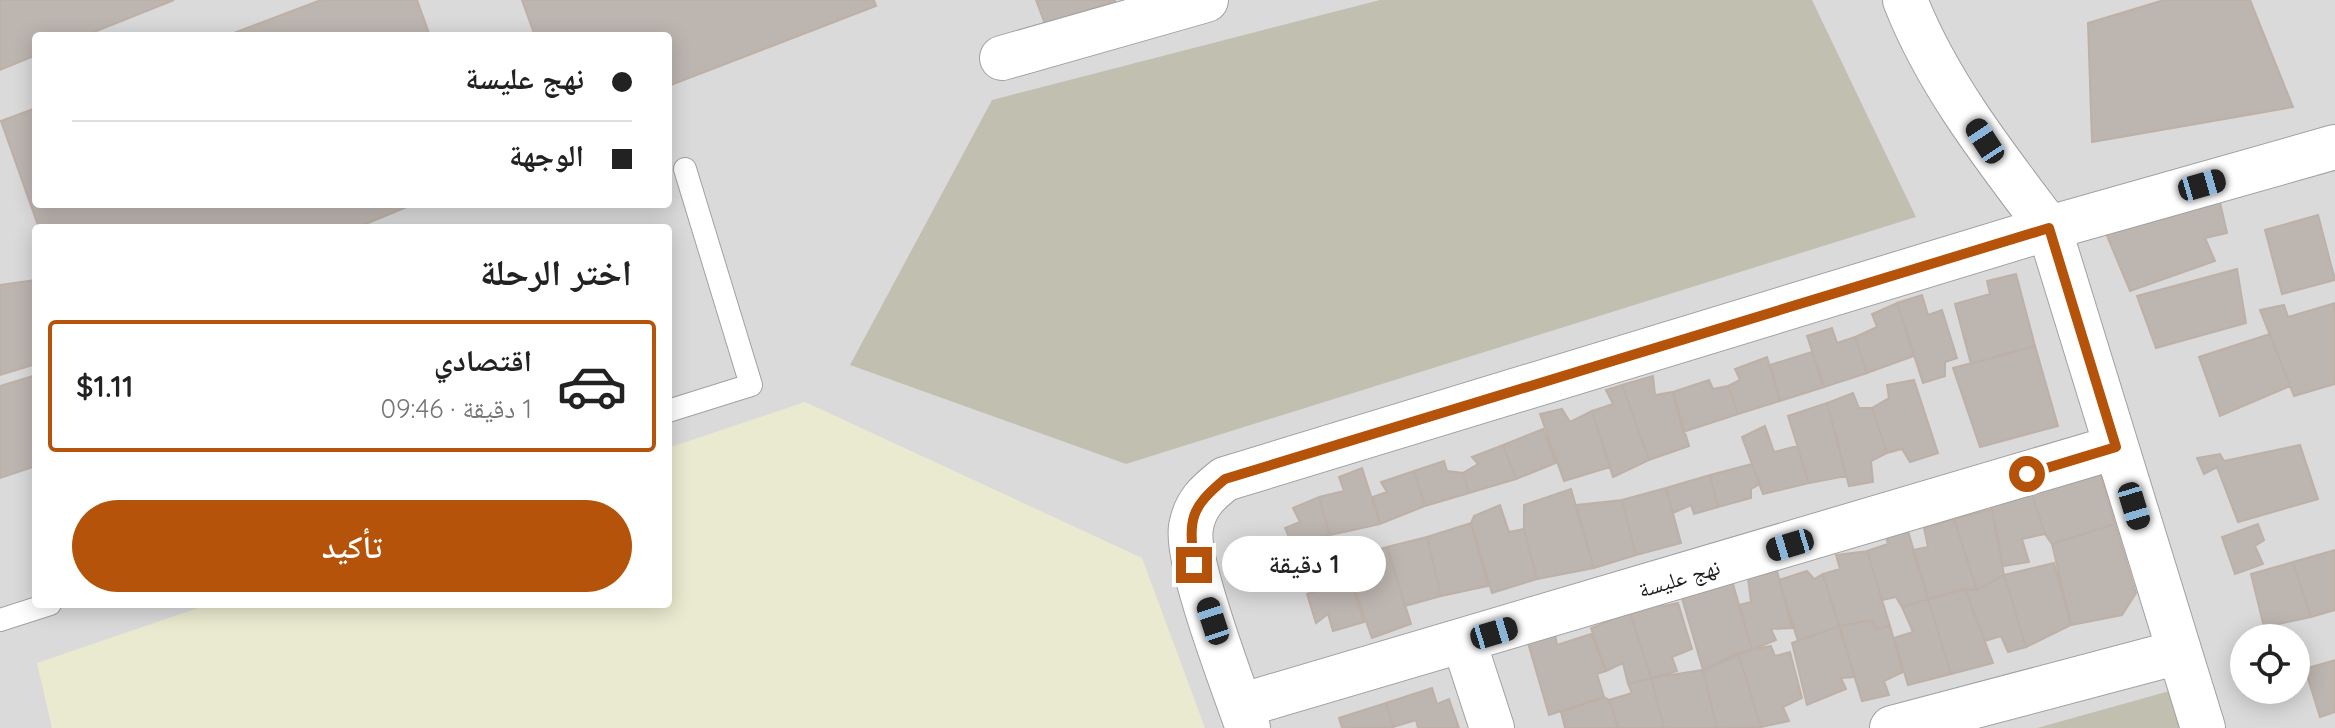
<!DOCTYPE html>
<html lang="ar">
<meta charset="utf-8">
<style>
:root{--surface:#fff;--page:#f6f6f6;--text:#222;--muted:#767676;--line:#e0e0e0;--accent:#b45309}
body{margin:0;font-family:Quicksand,"Noto Naskh Arabic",sans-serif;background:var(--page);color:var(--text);direction:rtl;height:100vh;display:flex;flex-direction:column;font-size:30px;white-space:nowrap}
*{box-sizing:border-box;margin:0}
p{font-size:26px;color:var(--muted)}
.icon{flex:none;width:44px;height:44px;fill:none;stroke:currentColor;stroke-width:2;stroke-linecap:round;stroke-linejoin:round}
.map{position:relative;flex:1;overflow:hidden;direction:ltr}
.side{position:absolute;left:32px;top:224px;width:640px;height:384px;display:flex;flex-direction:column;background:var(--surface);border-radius:8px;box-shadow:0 4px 20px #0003;direction:rtl}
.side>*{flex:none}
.top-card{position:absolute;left:32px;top:32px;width:640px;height:176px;border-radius:8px;box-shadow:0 4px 20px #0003;direction:rtl;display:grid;align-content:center;height:176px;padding:0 40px;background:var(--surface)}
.controls{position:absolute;left:2230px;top:624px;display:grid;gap:16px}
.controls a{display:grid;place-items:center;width:80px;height:80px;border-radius:50%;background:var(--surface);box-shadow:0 4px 20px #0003;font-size:40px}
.end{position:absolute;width:36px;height:36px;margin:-18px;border:10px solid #b45309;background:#fff;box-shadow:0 0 0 4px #fff}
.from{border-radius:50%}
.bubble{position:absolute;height:56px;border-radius:28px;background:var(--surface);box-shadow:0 4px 20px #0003;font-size:26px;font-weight:600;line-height:56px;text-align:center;direction:rtl}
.car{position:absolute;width:24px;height:48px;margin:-24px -12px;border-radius:10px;box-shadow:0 0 6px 2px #0007;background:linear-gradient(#222 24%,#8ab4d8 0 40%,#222 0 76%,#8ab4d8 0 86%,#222 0)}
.top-card b{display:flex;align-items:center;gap:28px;height:76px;font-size:30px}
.top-card b+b{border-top:2px solid var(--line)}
.top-card i{width:20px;height:20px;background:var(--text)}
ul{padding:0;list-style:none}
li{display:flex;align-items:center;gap:24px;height:132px;margin:0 16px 12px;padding:0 24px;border:4px solid transparent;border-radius:8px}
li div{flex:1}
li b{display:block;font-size:30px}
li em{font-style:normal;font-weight:600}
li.on{border-color:var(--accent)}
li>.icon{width:72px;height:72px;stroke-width:1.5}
h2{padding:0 40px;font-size:36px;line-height:96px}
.cta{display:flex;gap:16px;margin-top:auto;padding:16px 40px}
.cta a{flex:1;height:92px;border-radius:48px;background:var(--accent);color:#fff;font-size:32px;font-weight:600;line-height:92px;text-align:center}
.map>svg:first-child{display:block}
.residential{fill:#dbdada;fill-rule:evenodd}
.construction{fill:#c1c0b0}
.farmland{fill:#eaead0}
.building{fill:#bdb5b0;stroke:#bdb0a7;stroke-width:2}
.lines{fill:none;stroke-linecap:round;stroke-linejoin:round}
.lane-casing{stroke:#a1a1a1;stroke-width:24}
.street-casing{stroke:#a1a1a1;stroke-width:46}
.lane{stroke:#fff;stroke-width:22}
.street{stroke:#fff;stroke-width:44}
.route{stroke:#b45309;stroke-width:10}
.labels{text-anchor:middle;stroke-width:6;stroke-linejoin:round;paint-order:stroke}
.street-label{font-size:22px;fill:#1d1d1d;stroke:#fff}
</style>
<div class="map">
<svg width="2335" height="728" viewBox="0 0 2335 728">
<rect width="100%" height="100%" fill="#ede9e3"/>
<path class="residential" d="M0 0H2335V728H0ZM36 36H668V204H36ZM36 228H668V604H36ZM2244 638H2296V690H2244Z"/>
<path class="construction" d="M1380 0H1812L1916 217 1126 464 850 365 992 100Z
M2173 690 2184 728H2037Z"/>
<path class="farmland" d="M805 402 1142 558 1205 728H52L37 663 210 604H668V448Z"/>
<path class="building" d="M0 0H174L84 36H36V55L0 70Z
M321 0H417L430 36H226Z
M522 0H874L876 6 668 86V36H535Z
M1036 0H1115V1L1045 24Z
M2164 0H2250L2293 107 2092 142 2088 23Z
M36 108V204H414L356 228H39L1 121Z
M2219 198 2227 233 2205 238 2215 261 2130 291 2105 231Z
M2318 215 2335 280 2282 294 2265 230Z
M2237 269 2246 323 2156 348 2137 296Z
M2016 274 2035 346 1971 364 1955 304 1990 294 1987 281Z
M36 280V364L0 375V285Z
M1922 295 1928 315 1942 310 1957 358 1945 362V376L1923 383 1897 303Z
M1897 303 1914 356 1867 373 1855 337 1877 327 1872 314Z
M2335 303V384L2294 396 2260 310 2284 305 2288 317Z
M1832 328 1837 343 1855 337 1867 373 1824 387 1807 336Z
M2270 334 2290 386 2220 416 2199 357Z
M2035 346 2058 426 1980 447 1953 368Z
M1812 352 1824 387 1780 401 1770 365Z
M1767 357 1780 401 1738 414 1728 386 1740 380 1735 369Z
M36 375V466L0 478V386Z
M1653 376 1655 395 1673 392 1689 446 1649 460 1622 385Z
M1709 380 1713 389 1728 386 1738 414 1683 432 1673 392Z
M1914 380 1938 453 1910 462 1902 449 1887 453 1872 408 1889 398 1887 385Z
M1622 385 1649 460 1613 477 1592 411 1613 404 1606 390Z
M1853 393 1859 408H1872L1887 453 1871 461 1873 482 1849 486 1827 403Z
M1827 403 1846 476 1809 483 1788 416Z
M1562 409 1570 422 1592 411 1610 467 1564 481 1540 414Z
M1765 426 1774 452 1797 446 1809 483 1763 494 1742 437Z
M1543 429 1556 463 1516 479 1503 445Z
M1503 445 1516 479 1469 493 1463 473 1478 464 1472 457Z
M2300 445 2318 499 2238 522 2217 467 2204 474 2197 458 2220 454 2224 461Z
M1444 461 1447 471 1463 473 1469 493 1425 506 1414 471Z
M1752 464 1760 484 1751 489V498L1718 507 1710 475Z
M1362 468 1380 524 1330 535 1319 497 1344 491 1339 477Z
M1414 471 1425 506 1380 524 1373 497 1387 492 1381 482Z
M2100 473 2115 524 2052 544 2045 534 2031 491Z
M1710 475 1718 507 1694 514 1691 505 1673 513 1666 488Z
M1666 488 1681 543 1636 555 1622 500Z
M1571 489 1594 568 1537 579 1524 529V505Z
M2031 491 2045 534 2022 539 2029 562 2003 566 1992 509 1984 493Z
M1319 497 1330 535 1291 542 1285 528 1300 522 1293 508Z
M1622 500 1636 555 1594 568 1575 505Z
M1500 505 1509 532 1524 529 1537 579 1492 593 1471 523 1474 516Z
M1992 509 2004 575 1977 590 1954 519Z
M1954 519 1977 590 1965 589 1928 599 1913 550 1928 547 1924 528Z
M1471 523 1488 586 1441 596 1427 537Z
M1906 524 1928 599 1902 607 1896 597 1882 600 1867 551 1888 544 1884 530Z
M2115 524 2136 593 2122 615 2071 625 2052 544Z
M2258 524 2264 540 2255 546 2263 564 2235 574 2222 537Z
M1427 537 1441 596 1405 606 1387 547Z
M1364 539 1366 553 1387 547 1411 624 1372 638 1341 551Z
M2335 550V610L2311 617 2293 562Z
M1867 551 1890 626 1876 629 1872 620 1839 626 1823 574 1840 569 1836 555Z
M2293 562 2311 617 2264 627 2251 574Z
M2054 563 2071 625 2026 647 2004 575Z
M1777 571 1792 628 1771 629 1776 640 1752 650 1739 605 1751 602 1748 578Z
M1807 571 1814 579 1823 574 1839 626 1798 641 1779 580Z
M2004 575 2026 647 2008 652 2001 636 1985 641 1965 589 1977 590Z
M1731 577 1752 650 1703 670 1679 588Z
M1351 580 1364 622 1333 631 1328 614 1316 623 1307 594Z
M1965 589 1993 663 1951 674 1928 599Z
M1660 597 1664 606 1678 603 1692 649 1672 657 1677 671 1651 678 1627 603Z
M1928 599 1951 674 1908 685 1894 638 1913 632 1902 607Z
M1627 603 1651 678 1628 684 1623 663 1606 671 1591 628 1610 621 1607 607Z
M1872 620 1876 629 1890 626 1903 672 1884 681 1889 695 1862 701 1839 626Z
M1839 626 1855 677 1841 678 1846 689 1807 705 1792 643Z
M1554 628 1557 645 1591 634 1606 671 1597 674 1604 697 1549 715 1528 643Z
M1771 646 1775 656 1790 652 1802 698 1783 707 1789 721 1761 727 1738 653Z
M1738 653 1761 727 1717 728 1703 670Z
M2335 660V712L2320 717 2305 669Z
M1703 670 1717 728H1664L1651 678Z
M1651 678 1664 728H1618L1609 700 1632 693 1628 684Z
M1432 688 1437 704 1449 699 1459 728H1418L1416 720 1393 727 1386 703Z
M2258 690H2286L2288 695 2262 702Z
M1604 697 1609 700 1618 728H1565L1561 712Z
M1386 703 1393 727 1342 728 1339 718Z"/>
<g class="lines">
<g class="lane-casing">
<path id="lane" d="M668 411 751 385 685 169
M0 620 50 604"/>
</g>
<g class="street-casing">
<path id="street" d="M1905 0C1937 83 1996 158 2049 228L2203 728
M1002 58 1206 0
M1464 642 1492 728
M1240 706 2116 447
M1248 728C1234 688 1185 562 1191 527 1195 504 1207 493 1225 479L2049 228 2335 147
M1892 728 2179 652"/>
</g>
<use href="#lane" class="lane"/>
<use href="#street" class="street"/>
</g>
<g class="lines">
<path class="route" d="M1194 565C1189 519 1189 509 1225 479L2049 228 2116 447 2027 474"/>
</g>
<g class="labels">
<g class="street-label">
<text transform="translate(1679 578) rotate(-17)" y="8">نهج عليسة</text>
</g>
</g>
</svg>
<div class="controls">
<a><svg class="icon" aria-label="locate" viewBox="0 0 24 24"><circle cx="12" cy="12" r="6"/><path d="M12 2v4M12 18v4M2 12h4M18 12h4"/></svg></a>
</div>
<i class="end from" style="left:2027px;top:474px"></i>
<i class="end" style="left:1194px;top:565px"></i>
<div class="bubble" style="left:1222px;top:536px;width:164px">1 دقيقة</div>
<i class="car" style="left:1985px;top:141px;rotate:327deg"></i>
<i class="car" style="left:2202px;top:185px;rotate:74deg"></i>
<i class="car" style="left:2134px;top:506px;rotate:163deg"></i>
<i class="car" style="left:1790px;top:545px;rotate:253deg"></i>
<i class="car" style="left:1213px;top:621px;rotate:342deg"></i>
<i class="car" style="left:1494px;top:633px;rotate:73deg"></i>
<div class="top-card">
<b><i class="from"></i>نهج عليسة</b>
<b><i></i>الوجهة</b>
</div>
<section class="side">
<h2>اختر الرحلة</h2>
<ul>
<li class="on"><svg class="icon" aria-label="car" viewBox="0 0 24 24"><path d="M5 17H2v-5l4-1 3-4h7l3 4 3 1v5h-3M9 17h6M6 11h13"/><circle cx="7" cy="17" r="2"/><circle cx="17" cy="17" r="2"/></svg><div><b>اقتصادي</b><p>1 دقيقة · 09:46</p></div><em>$1.11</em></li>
</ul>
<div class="cta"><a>تأكيد</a></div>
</section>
</div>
